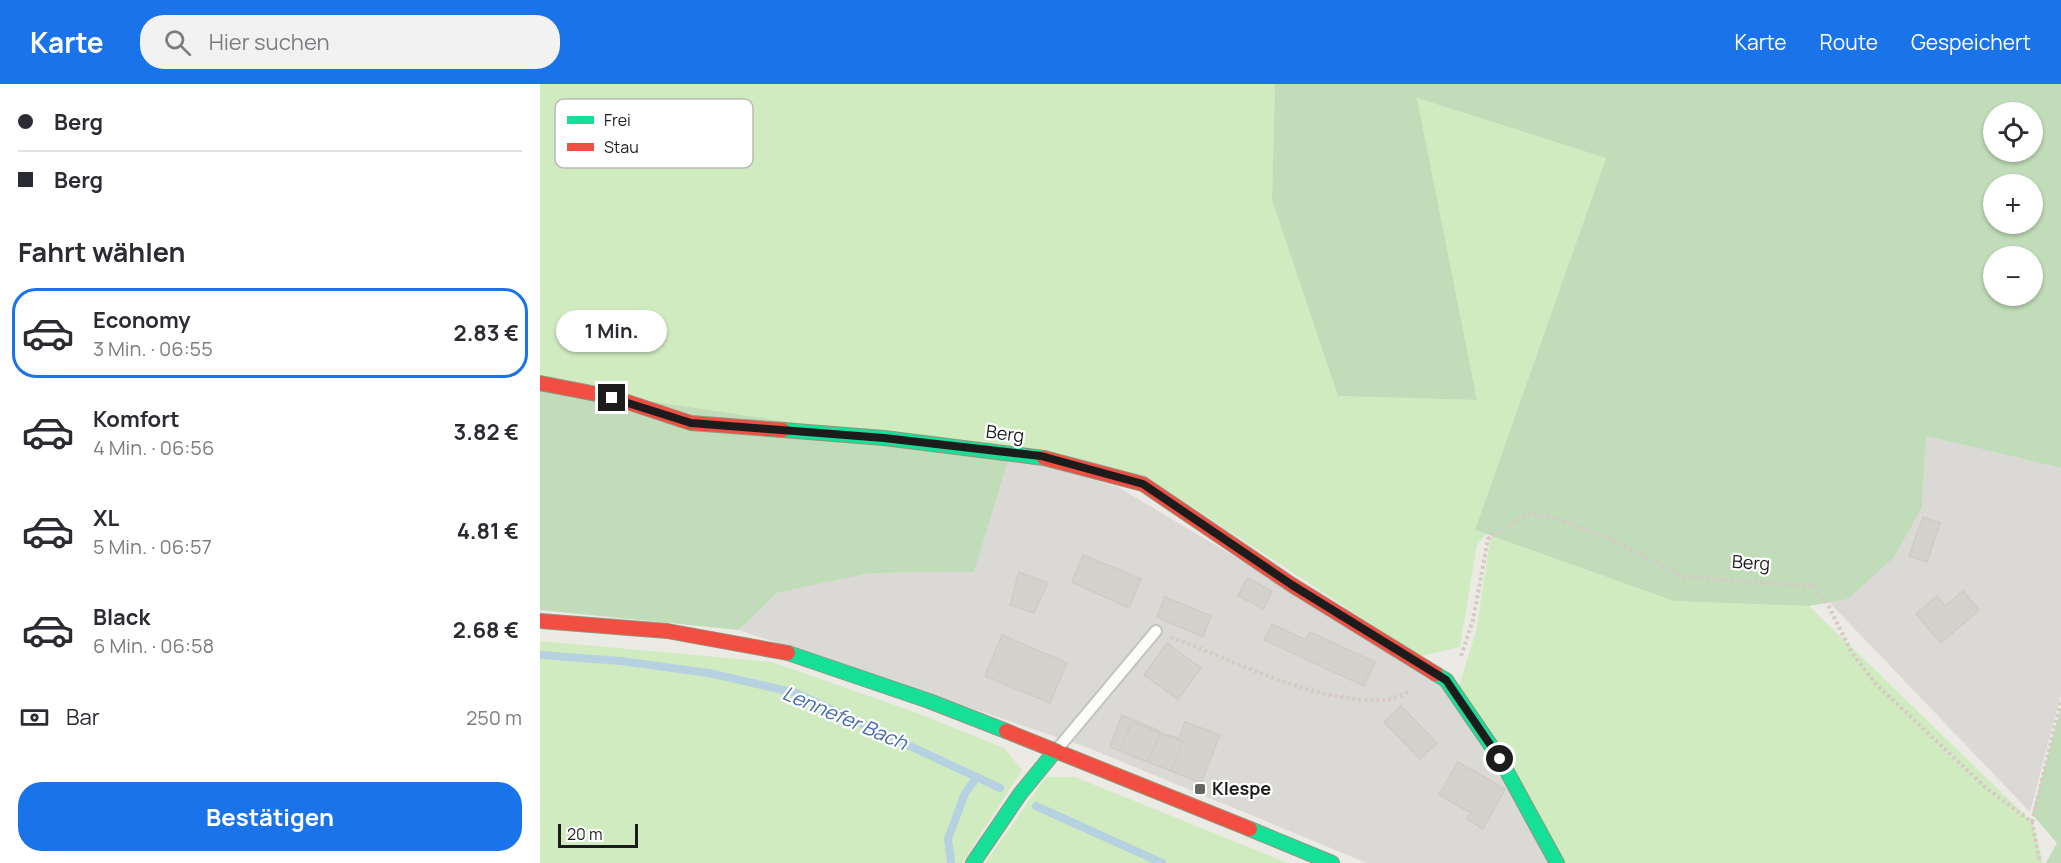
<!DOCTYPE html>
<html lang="de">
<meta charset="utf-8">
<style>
:root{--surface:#fff;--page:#f2f2f3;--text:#2b2b33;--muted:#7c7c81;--line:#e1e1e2;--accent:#1a73e8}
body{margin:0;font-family:Manrope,sans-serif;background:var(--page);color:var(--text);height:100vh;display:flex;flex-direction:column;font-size:22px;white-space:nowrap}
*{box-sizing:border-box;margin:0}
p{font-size:20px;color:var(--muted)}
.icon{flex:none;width:33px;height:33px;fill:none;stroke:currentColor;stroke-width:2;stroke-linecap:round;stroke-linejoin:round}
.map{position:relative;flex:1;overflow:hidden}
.side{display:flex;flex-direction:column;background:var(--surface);width:540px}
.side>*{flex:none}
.banner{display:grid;align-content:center;height:132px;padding:0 18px;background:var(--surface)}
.buttons{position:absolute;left:1443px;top:18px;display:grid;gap:12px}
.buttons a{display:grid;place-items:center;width:60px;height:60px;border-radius:50%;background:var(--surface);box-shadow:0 2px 4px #0004;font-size:30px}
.scale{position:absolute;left:18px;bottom:15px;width:80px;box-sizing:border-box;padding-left:6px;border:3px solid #1c1c1c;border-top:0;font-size:16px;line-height:21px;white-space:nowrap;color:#1c1c1c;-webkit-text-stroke:4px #fff;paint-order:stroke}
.end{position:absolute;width:27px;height:27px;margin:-14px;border:8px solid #1c1c1c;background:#fff;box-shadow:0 0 0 3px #fff}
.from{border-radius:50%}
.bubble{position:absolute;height:42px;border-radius:21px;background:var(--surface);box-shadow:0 2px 4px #0004;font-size:20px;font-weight:700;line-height:42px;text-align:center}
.banner b{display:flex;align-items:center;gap:21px;height:57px;font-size:22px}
.banner b+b{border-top:2px solid var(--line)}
.banner i{width:15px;height:15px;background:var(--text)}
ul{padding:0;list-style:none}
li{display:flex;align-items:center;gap:18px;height:90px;margin:0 12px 9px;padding:0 6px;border:3px solid transparent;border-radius:24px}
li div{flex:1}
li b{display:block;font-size:22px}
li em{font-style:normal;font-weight:700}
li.active{border-color:var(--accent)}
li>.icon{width:54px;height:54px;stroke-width:1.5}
h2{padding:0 18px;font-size:27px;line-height:72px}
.pay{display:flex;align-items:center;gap:15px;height:66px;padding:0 18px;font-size:22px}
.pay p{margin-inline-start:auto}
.primary-button{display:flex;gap:12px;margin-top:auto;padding:12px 18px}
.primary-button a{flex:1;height:69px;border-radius:24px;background:var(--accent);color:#fff;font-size:24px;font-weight:700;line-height:69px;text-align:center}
header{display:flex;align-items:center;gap:36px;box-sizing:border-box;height:84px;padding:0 30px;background:var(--accent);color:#fff}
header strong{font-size:28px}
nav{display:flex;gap:33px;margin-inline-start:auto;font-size:21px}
.search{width:420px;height:54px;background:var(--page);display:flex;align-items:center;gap:15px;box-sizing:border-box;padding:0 21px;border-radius:24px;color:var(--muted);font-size:22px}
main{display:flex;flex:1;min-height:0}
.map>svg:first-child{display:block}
.residential{fill:#dad9d6}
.grass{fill:#d1ebc1}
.forest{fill:#c0dcb8;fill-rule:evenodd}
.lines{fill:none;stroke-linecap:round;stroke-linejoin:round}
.stream{stroke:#b6d1e0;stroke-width:8}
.building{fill:#d4d2cc;stroke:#ceccc5;stroke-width:1.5}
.lane-casing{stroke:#c3c3c0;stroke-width:14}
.fast-casing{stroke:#90957c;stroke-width:16}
.jam-casing{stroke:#90957c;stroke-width:16}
.path{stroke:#d7c9c3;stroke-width:4;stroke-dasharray:3 3;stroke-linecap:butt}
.lane{stroke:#fcfcfb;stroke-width:10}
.fast{stroke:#16e098;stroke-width:14}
.jam{stroke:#f24e42;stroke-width:14}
.route{stroke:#1c1c1c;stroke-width:8}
.poi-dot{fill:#646462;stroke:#fff;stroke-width:2}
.labels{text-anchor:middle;stroke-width:4.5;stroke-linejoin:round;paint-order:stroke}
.street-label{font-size:18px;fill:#1c1c1c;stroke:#fff}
.poi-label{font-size:18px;font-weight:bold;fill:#1c1c1c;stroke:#fff;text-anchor:start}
.water-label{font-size:20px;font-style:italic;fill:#4569b0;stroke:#fff}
.key{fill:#fff;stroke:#bbb;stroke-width:1.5}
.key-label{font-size:16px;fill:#1c1c1c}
</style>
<header>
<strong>Karte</strong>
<div class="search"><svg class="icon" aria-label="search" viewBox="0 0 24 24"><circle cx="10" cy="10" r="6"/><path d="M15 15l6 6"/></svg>Hier suchen</div>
<nav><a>Karte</a><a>Route</a><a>Gespeichert</a></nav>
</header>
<main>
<section class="side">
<div class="banner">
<b><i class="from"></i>Berg</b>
<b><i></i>Berg</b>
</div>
<h2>Fahrt wählen</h2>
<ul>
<li class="active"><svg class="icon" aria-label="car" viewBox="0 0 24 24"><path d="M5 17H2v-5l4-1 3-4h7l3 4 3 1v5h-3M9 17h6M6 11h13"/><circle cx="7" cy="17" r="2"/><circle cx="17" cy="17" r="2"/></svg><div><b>Economy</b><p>3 Min. · 06:55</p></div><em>2.83 €</em></li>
<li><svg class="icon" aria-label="car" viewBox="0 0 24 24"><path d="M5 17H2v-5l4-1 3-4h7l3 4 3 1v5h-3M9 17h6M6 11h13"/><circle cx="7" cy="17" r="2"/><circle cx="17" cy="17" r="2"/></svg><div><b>Komfort</b><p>4 Min. · 06:56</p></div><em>3.82 €</em></li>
<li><svg class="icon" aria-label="car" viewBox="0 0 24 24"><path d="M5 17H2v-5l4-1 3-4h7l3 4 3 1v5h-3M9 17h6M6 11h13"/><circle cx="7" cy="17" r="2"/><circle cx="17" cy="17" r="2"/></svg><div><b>XL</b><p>5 Min. · 06:57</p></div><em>4.81 €</em></li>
<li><svg class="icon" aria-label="car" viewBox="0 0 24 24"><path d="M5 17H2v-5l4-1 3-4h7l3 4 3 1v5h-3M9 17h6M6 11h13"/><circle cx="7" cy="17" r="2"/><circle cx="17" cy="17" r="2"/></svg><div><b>Black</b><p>6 Min. · 06:58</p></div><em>2.68 €</em></li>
</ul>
<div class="pay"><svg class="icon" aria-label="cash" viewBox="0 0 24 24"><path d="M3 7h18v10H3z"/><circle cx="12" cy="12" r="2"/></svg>Bar<p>250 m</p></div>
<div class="primary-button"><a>Bestätigen</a></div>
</section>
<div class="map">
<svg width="1521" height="779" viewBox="0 0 1521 779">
<rect width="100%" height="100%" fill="#ebeae4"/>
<path class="residential" d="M1386 352 1521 384V610L1490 728 1289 518 1308 515 1382 423Z
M470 371 578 403 900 595 1012 779H827L546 663 199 546 237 509 330 489 434 488Z"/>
<path class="grass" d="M0 0H735L732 116 798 312 937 316 877 14 1066 74 935 446 946 450 937 461 920 563 880 572 608 394 236 342 0 295Z
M951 452 1134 517 1269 522 1492 738 1503 779H1024L919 602 936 547Z
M0 557 232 578 380 630 464 664 482 686 422 779H0Z
M506 693H535L748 779H445Z"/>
<path class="forest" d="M735 0H1521V384L1386 352 1382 423 1354 473 1308 515 1269 522 1134 517 935 446 1066 74 877 14 937 316 798 312 732 116ZM1454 28H1492V68H1454ZM1454 100H1492V140H1454ZM1454 172H1492V212H1454Z
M0 301 470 371 434 488 330 489 237 509 199 546 0 526Z
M1521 623V779H1506L1517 759 1492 730Z"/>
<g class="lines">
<path class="stream" d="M0 571 81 577 169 589 256 609 460 704
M496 722 622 779
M411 779 408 755 425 709 437 693"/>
</g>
<path class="building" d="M1383 433 1400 439 1387 478 1369 472Z
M543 471 601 495 589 524 532 498Z
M479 488 508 499 494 529 470 521Z
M707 494 732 507 724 525 698 512Z
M1423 507 1439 526 1401 559 1376 530 1397 512 1405 522Z
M625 513 671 532 663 553 617 533Z
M732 540 766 556 770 548 835 578 824 602 724 556Z
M462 551 527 579 510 619 445 592Z
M627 559 661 584 638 615 604 591Z
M861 622 897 659 880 675 844 638Z
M582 631 620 647V649L592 638 580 667 570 663Z
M592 638 620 649 608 678 580 667Z
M645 638 680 651 661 699 631 687 643 658 620 649 639 654Z
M620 649 643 658 631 687 608 678Z
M918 678 965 705 943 745 927 735 931 729 899 711Z"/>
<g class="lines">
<g class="lane-casing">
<path id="lane" d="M519 663 616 547"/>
</g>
<g class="fast-casing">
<path id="fast" d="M243 346 344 354 504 374
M248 569 389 617 466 647
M896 590 906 596 960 675 1017 779
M710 745 792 779
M433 779 480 710 516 666"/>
</g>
<g class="jam-casing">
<path id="jam" d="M0 299 72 313 151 339 243 346
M504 374 603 400 752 501 896 590
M0 537 127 547 248 569
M466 647 710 745"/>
</g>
<path class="path" d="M631 553C695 577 774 619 843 616 851 616 861 611 869 608
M921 572 933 536 948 455 986 430 1010 432 1068 454 1144 493 1274 502 1288 521 1312 569 1335 599 1445 703 1492 738 1500 779
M1492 738 1521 616"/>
<use href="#lane" class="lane"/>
<use href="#fast" class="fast"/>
<use href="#jam" class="jam"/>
</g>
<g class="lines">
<path class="route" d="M72 314 151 339 344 354 501 372 603 400 752 501 906 596 960 675"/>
</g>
<rect class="poi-dot" x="654" y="699" width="12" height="12" rx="3"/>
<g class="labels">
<g class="street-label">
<text transform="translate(465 350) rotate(7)" y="6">Berg</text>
<text transform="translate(1211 479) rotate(4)" y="6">Berg</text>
</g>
<g class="poi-label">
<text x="672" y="711">Klespe</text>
</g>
<g class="water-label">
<text transform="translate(305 634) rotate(23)" y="7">Lennefer Bach</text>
</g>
</g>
<rect x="15" y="15" width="198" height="69" rx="9" class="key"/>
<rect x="27" y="32" width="27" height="8" fill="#16e098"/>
<rect x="27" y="59" width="27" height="8" fill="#f24e42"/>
<g class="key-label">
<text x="64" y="42">Frei</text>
<text x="64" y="69">Stau</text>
</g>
</svg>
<div class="buttons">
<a><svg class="icon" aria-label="locate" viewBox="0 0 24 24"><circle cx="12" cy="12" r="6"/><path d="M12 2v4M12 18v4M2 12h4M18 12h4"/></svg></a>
<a>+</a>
<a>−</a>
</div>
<div class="scale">20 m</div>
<i class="end from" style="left:960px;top:675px"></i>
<i class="end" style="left:72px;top:314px"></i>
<div class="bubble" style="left:16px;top:226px;width:111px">1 Min.</div>
</div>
</main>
